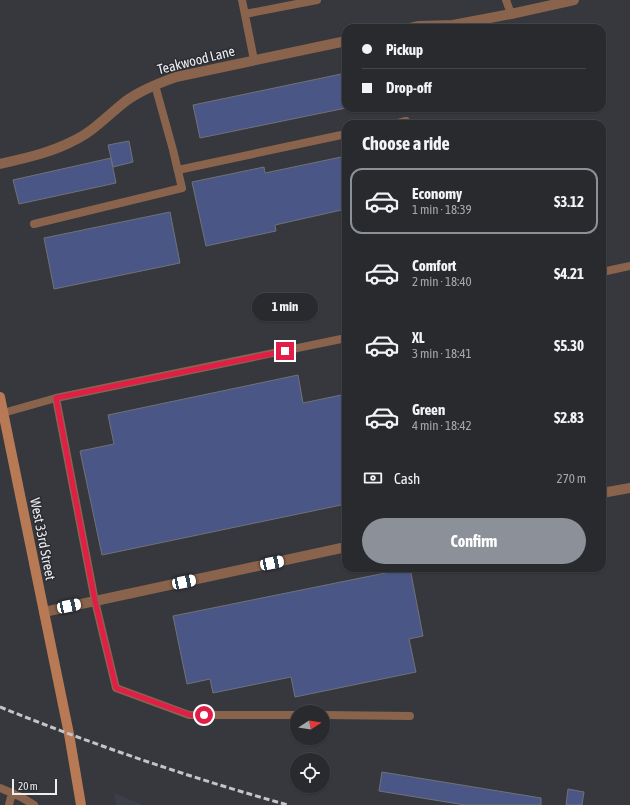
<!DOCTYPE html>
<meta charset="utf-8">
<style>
:root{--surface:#282a2e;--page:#34363a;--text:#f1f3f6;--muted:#a5a7aa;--line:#44464a;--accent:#8c9099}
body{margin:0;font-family:"Asap Condensed",sans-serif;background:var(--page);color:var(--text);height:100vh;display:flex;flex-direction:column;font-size:15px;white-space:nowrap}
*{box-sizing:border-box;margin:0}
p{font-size:13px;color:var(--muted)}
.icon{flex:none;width:22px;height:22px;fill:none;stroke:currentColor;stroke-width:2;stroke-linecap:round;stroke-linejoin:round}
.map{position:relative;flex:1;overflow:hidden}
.side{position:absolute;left:342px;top:120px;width:264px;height:452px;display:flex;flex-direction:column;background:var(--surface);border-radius:12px;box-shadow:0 1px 3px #0004,0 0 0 1px var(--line)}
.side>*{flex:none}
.guide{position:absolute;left:342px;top:24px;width:264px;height:88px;border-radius:12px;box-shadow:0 1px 3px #0004,0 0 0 1px var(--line);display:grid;align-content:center;height:88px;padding:0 20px;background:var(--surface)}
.needle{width:26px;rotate:78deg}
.fabs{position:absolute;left:290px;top:705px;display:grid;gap:8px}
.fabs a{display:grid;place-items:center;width:40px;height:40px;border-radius:50%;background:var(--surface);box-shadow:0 1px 3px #0004,0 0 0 1px var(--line);font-size:20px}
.scale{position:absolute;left:12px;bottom:10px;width:45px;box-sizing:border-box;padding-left:4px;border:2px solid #edeef1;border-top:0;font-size:11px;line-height:14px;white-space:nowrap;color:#edeef1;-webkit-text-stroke:3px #2c2d32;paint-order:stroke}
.end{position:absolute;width:18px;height:18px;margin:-9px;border:5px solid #e11d48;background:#fff;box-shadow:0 0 0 2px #fff}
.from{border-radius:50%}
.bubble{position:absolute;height:28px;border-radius:14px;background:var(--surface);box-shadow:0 1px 3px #0004,0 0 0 1px var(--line);font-size:13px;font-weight:700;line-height:28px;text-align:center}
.car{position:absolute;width:12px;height:24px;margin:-12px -6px;border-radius:5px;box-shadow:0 0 3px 1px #0007;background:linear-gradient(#fff 24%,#345 0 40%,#fff 0 76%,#345 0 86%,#fff 0)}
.guide b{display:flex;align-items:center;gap:14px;height:38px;font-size:15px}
.guide b+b{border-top:1px solid var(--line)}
.guide i{width:10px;height:10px;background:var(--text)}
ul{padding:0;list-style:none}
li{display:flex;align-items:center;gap:12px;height:66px;margin:0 8px 6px;padding:0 12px;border:2px solid transparent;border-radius:12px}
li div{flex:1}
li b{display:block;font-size:15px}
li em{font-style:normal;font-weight:700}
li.current{border-color:var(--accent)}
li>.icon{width:36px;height:36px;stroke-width:1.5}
h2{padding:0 20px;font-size:18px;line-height:48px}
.pay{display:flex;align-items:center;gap:10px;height:44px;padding:0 20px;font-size:15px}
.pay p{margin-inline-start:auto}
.button{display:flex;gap:8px;margin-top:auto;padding:8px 20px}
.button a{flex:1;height:46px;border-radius:24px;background:var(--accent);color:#fff;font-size:16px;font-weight:700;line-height:46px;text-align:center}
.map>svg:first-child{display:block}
.built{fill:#3c3f4a}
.building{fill:#4a5786;stroke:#707277}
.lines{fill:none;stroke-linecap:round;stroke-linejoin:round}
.service{stroke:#8a634c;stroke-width:8}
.minor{stroke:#8a634c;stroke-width:10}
.tertiary{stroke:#8a634c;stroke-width:10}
.secondary{stroke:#b87a54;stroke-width:10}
.rail{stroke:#c4c5c8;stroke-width:3;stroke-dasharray:6 3;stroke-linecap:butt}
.route{stroke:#e11d48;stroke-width:5}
.labels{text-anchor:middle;stroke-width:3;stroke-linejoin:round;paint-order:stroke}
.street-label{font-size:14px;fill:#edeef1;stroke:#2c2d32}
</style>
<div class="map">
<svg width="630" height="805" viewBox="0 0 630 805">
<rect width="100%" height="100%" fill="#36383d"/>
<path class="built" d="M114 793 143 805H116Z"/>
<path class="building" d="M346 73V108L200 138 193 105Z
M129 141 133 162 113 167 108 145Z
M346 156V209L275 225 276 231 206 246 192 182 264 167 265 173Z
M111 158 116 183 19 204 13 180Z
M170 212 180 263 54 289 44 238Z
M298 375 303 403 346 394V504L102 555 80 451 114 444 108 415Z
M410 568 423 636 409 639 416 672 295 697 291 677 213 693 210 679 187 684 173 616Z
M382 772 541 798V805H465L379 791Z
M568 789 584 792 582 805H566Z"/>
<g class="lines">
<path class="service" d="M242 0 254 60
M506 0 511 14
M245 14 317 0
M394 124 406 121
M178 170 346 134
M34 224 182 188 173 150 155 85
M602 272 630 266
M56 398 95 601 116 688 189 715H297
M3 413 56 398 346 338
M323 715 410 716
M0 788 12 793
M9 805 12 793 21 797 34 805"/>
<path class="minor" d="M602 493 630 488
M44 612 346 547"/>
<path class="tertiary" d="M410 28 419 26 453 25 511 14 574 0
M0 164C25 158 50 153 73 141 93 132 109 114 126 101 141 90 159 83 176 77L346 41"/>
<path class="secondary" d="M0 397 69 734 81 805"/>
<path class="rail" d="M0 707C94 745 191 778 288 805"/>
</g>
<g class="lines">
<path class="route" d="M204 715H190L116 688 95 601 56 398 285 351"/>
</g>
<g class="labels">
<g class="street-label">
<text transform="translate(196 60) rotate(-14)" y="5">Teakwood Lane</text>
<text transform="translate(43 539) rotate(79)" y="5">West 33rd Street</text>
</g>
</g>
</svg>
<div class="fabs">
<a><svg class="needle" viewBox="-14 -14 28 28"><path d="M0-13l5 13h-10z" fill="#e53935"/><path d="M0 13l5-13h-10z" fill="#a5a7aa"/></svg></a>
<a><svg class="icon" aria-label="locate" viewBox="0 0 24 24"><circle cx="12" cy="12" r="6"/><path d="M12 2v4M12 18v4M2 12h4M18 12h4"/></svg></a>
</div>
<div class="scale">20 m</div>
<i class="end from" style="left:204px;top:715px"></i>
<i class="end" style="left:285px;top:351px"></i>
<div class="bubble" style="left:252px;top:293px;width:66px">1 min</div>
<i class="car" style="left:272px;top:563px;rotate:78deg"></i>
<i class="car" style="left:184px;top:582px;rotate:78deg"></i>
<i class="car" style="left:69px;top:606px;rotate:78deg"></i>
<div class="guide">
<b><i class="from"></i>Pickup</b>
<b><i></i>Drop-off</b>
</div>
<section class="side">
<h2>Choose a ride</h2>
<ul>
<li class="current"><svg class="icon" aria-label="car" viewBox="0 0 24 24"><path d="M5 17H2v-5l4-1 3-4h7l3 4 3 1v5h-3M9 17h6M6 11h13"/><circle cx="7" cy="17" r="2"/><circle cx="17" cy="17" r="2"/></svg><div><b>Economy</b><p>1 min · 18:39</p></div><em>$3.12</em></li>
<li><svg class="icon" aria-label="car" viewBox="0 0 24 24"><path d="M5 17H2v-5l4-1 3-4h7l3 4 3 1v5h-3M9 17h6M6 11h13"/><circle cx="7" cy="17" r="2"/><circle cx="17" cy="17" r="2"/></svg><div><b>Comfort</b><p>2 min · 18:40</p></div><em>$4.21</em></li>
<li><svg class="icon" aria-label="car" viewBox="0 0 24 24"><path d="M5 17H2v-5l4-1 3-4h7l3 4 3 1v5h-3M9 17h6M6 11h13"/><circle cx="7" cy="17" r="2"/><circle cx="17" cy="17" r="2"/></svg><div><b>XL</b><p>3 min · 18:41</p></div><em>$5.30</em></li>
<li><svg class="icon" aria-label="car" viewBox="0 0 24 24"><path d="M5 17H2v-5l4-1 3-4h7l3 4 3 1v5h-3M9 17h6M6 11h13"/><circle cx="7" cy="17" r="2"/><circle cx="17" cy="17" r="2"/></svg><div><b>Green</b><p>4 min · 18:42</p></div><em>$2.83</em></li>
</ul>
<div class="pay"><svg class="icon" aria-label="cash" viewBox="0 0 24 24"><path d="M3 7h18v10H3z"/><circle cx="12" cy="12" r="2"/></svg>Cash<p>270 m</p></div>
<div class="button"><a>Confirm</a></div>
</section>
</div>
